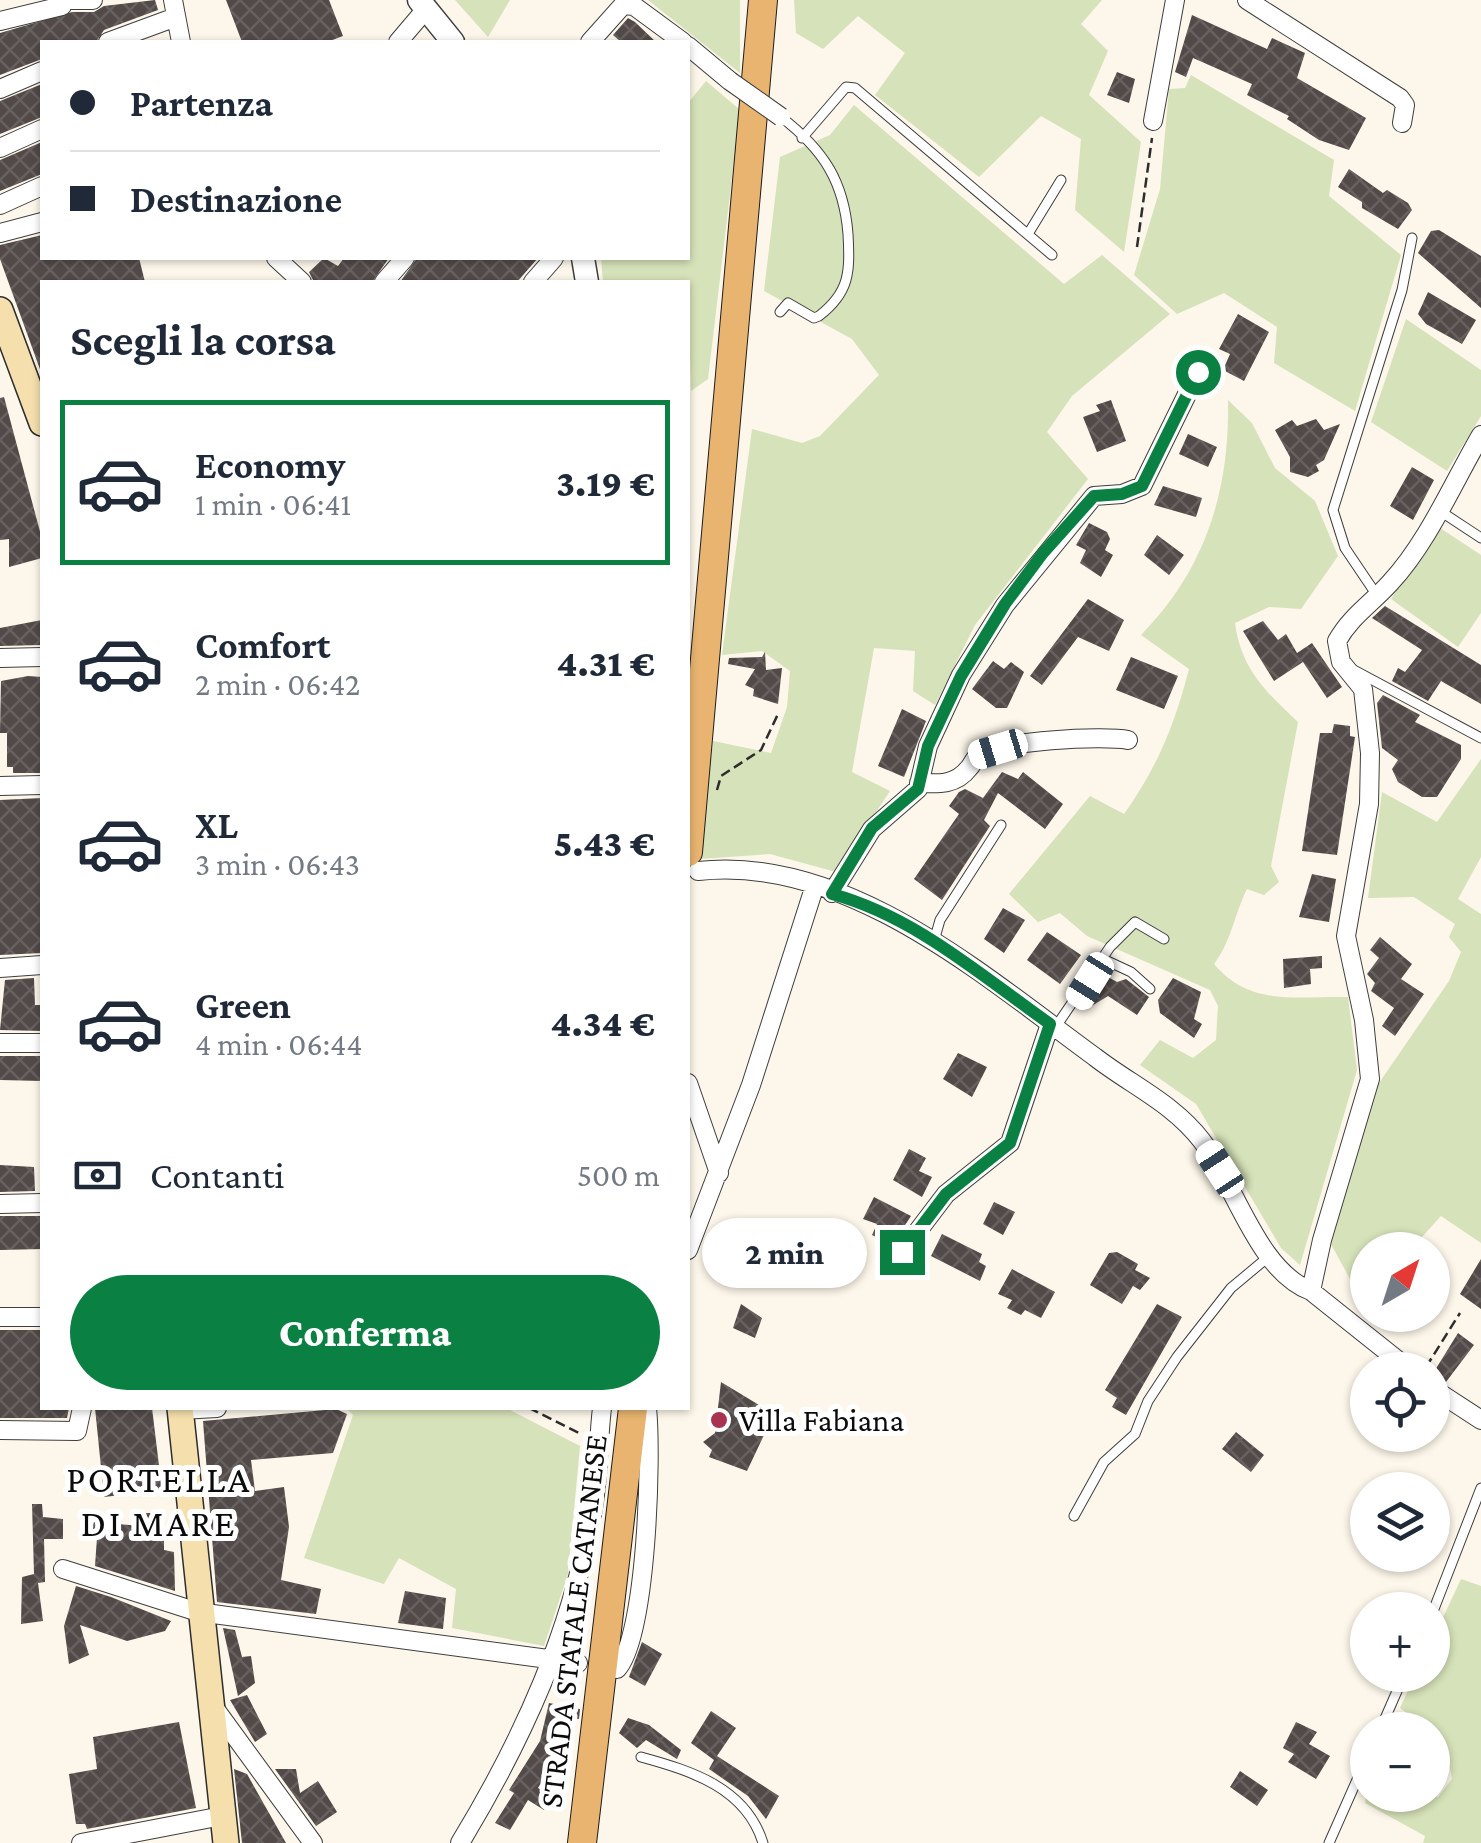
<!DOCTYPE html>
<html lang="it">
<meta charset="utf-8">
<style>
:root{--surface:#fff;--page:#f2f2f3;--text:#1f2937;--muted:#747a83;--line:#e0e1e3;--accent:#0b8043}
body{margin:0;font-family:"Crimson Pro",serif;background:var(--page);color:var(--text);height:100vh;display:flex;flex-direction:column;font-size:38px;white-space:nowrap}
*{box-sizing:border-box;margin:0}
p{font-size:32px;color:var(--muted)}
.icon{flex:none;width:55px;height:55px;fill:none;stroke:currentColor;stroke-width:2;stroke-linecap:round;stroke-linejoin:round}
.map{position:relative;flex:1;overflow:hidden}
.drawer{position:absolute;left:40px;top:280px;width:650px;height:1130px;display:flex;flex-direction:column;background:var(--surface);border-radius:0px;box-shadow:0 2px 8px #0004}
.drawer>*{flex:none}
.hud{position:absolute;left:40px;top:40px;width:650px;height:220px;border-radius:0px;box-shadow:0 2px 8px #0004;display:grid;align-content:center;height:220px;padding:0 30px;background:var(--surface)}
.needle{width:65px;rotate:39deg}
.buttons{position:absolute;left:1350px;top:1232px;display:grid;gap:20px}
.buttons a{display:grid;place-items:center;width:100px;height:100px;border-radius:50%;background:var(--surface);box-shadow:0 2px 8px #0004;font-size:50px}
.end{position:absolute;width:45px;height:45px;margin:-22px;border:12px solid #0b8043;background:#fff;box-shadow:0 0 0 5px #fff}
.from{border-radius:50%}
.bubble{position:absolute;height:70px;border-radius:35px;background:var(--surface);box-shadow:0 2px 8px #0004;font-size:32px;font-weight:800;line-height:70px;text-align:center}
.car{position:absolute;width:30px;height:60px;margin:-30px -15px;border-radius:12px;box-shadow:0 0 8px 2px #0007;background:linear-gradient(#fff 24%,#345 0 40%,#fff 0 76%,#345 0 86%,#fff 0)}
.hud b{display:flex;align-items:center;gap:35px;height:95px;font-size:38px}
.hud b+b{border-top:2px solid var(--line)}
.hud i{width:25px;height:25px;background:var(--text)}
ul{padding:0;list-style:none}
li{display:flex;align-items:center;gap:30px;height:165px;margin:0 20px 15px;padding:0 10px;border:5px solid transparent;border-radius:0px}
li div{flex:1}
li b{display:block;font-size:38px}
li em{font-style:normal;font-weight:800}
li.on{border-color:var(--accent)}
li>.icon{width:90px;height:90px;stroke-width:1.5}
h2{padding:0 30px;font-size:45px;line-height:120px}
.pay{display:flex;align-items:center;gap:25px;height:110px;padding:0 30px;font-size:38px}
.pay p{margin-inline-start:auto}
.primary-button{display:flex;gap:20px;margin-top:auto;padding:20px 30px}
.primary-button a{flex:1;height:115px;border-radius:60px;background:var(--accent);color:#fff;font-size:40px;font-weight:800;line-height:115px;text-align:center}
.map>svg:first-child{display:block}
.grass{fill:#d6e2b9}
.building{fill:url(#building-cross-hatch)}
.lines{fill:none;stroke-linecap:round;stroke-linejoin:round}
.service-casing{stroke:#3e3e3e;stroke-width:11}
.minor-casing{stroke:#3e3e3e;stroke-width:20}
.tertiary-casing{stroke:#3e3e3e;stroke-width:25}
.secondary-casing{stroke:#2d2d2d;stroke-width:28}
.primary-casing{stroke:#1c1c1c;stroke-width:30}
.path{stroke:#2d2d2d;stroke-width:2.5;stroke-dasharray:10 5;stroke-linecap:butt}
.service{stroke:#fff;stroke-width:9}
.minor{stroke:#fff;stroke-width:18}
.tertiary{stroke:#fff;stroke-width:22}
.secondary{stroke:#f5dfad;stroke-width:25}
.primary{stroke:#e8b46f;stroke-width:28}
.minor-bridge-casing{stroke:#3e3e3e;stroke-width:20;stroke-linecap:butt}
.minor-bridge{stroke:#fff;stroke-width:18}
.route{stroke:#0b8043;stroke-width:12}
.poi-dot{fill:#a93450;stroke:#fff;stroke-width:4}
.labels{text-anchor:middle;stroke-width:10;stroke-linejoin:round;paint-order:stroke}
.poi-label{font-size:32px;fill:#0b0b0b;stroke:#fff;text-anchor:start}
.street-label{font-size:32px;fill:#0b0b0b;stroke:#fff}
.quarter-label{font-size:38px;letter-spacing:2.5px;fill:#0b0b0b;stroke:#fff}
</style>
<div class="map">
<svg width="1481" height="1843" viewBox="0 0 1481 1843">
<defs>
<pattern id="building-cross-hatch" width="8" height="8" patternUnits="userSpaceOnUse" patternTransform="scale(2.5)"><rect width="8" height="8" fill="#524a48"/><path d="M0 0l8 8M0 8l8-8" fill="none" stroke="#66605e"/></pattern>
</defs>
<rect width="100%" height="100%" fill="#fdf6ea"/>
<path class="grass" d="M455 0H510L488 37Z
M648 0H740V73L658 8Z
M794 0H1102L1081 24 1108 51 1089 95 1141 142 1124 252 1075 210 1081 139 1041 116 979 177 875 95 905 53 858 16 823 49 796 33Z
M1191 75 1334 160 1329 196 1401 255 1355 411 1274 363 1277 327 1224 293 1177 314 1134 275 1160 189 1169 89 1185 88Z
M706 81 740 110 708 379 691 391 688 282H603L601 258H688V103Z
M854 105 1064 284 1102 255 1170 314 1072 396 1047 432 1088 479 975 625 935 705 913 691 915 651 874 648 852 772 890 791 836 872 770 854 700 859 713 741 771 753 787 707 790 671 762 651 722 655 752 429 802 443 820 436 879 375 852 339 764 291 780 157 830 135Z
M1406 319 1481 370V416L1447 471 1371 422Z
M1228 400 1252 423 1275 468 1315 501 1338 556 1301 609 1269 607 1235 623C1241 669 1266 692 1298 722L1271 866 1279 882 1264 895 1247 889C1234 915 1232 940 1214 964 1250 1007 1297 996 1348 997L1357 1070 1300 1265 1281 1248 1196 1104 1140 1065 1160 1040 1193 1058 1216 1040 1218 1006 1210 990 1087 936 1060 913 1038 922 1009 894 1090 796 1124 814C1157 768 1175 724 1189 669L1141 635C1205 570 1230 491 1228 400Z
M1437 526 1481 555V613L1458 647 1391 599Z
M1481 759V857L1458 899 1481 914V1243L1441 1216 1410 1250H1368L1367 1285 1350 1279 1331 1244 1377 1086 1449 981 1461 952 1449 937 1455 924 1414 897 1368 898 1382 792 1437 822Z
M346 1408H506L580 1446 568 1574 544 1646 452 1628 456 1589 399 1558 384 1584 304 1558 353 1415Z
M1461 1579 1481 1586V1843H1423L1425 1836 1365 1803 1367 1792 1438 1797 1452 1779 1445 1742 1400 1708 1415 1675H1432L1433 1639Z"/>
<path class="building" d="M155 0 158 10 104 30 96 42H42V59L0 75V33L72 12H94L104 6Z
M226 0H329L343 36 327 42H242Z
M1192 15 1267 49 1272 38 1305 53 1297 78 1366 118 1349 150 1319 140 1287 119 1289 116 1247 95 1252 84 1193 58 1186 77 1175 72Z
M628 18 635 22 656 42H621L613 35Z
M1117 72 1135 79 1129 103 1107 95Z
M42 84V117L0 134V101Z
M42 142V174L0 191V160Z
M1349 169 1383 193 1387 190 1408 203 1412 210 1398 229 1362 208V202L1338 187Z
M1439 230 1481 256V308L1418 253 1431 231Z
M42 235V258H139L145 282H42L41 372 0 259V245Z
M324 258 338 266 344 258H389L372 282H314L309 272Z
M417 258H538L517 282H400Z
M1428 292 1476 320 1462 344 1426 324 1418 314Z
M1238 314 1269 332 1244 381 1223 370 1230 354 1219 349Z
M4 397 42 539V558L9 567V539L0 540V398Z
M1111 400 1126 441 1097 452 1083 417 1100 411 1096 405Z
M1316 419 1324 430 1340 424 1324 460 1316 465 1319 471 1308 477 1290 472V457L1275 430 1292 420 1297 426Z
M1188 434 1217 447 1208 467 1179 454Z
M1412 467 1434 480 1413 520 1390 506Z
M1163 486 1202 498 1196 517 1154 505Z
M1089 523 1107 532 1110 539 1105 550 1113 555 1101 577 1080 563 1086 550 1076 545Z
M1157 535 1184 555 1169 575 1144 555Z
M1088 599 1124 620 1109 651 1078 637 1042 685 1030 676Z
M1385 606 1481 665V704L1441 681 1428 701 1392 681 1398 668 1405 672 1422 650 1372 618Z
M42 620V645L0 646V628Z
M1263 621 1278 640 1286 634 1297 653 1312 643 1342 687 1327 698 1303 662 1274 681 1243 631Z
M765 652 766 670 782 668 778 704 753 696 754 689 745 685 755 669 728 664 729 658 762 657Z
M1131 657 1178 676 1164 709 1116 690Z
M993 661 1004 669 1011 662 1024 672 1007 708H996L972 689Z
M28 676 42 677V773H13V767H7V733H0L1 681Z
M1383 695 1420 715 1415 722 1461 745V759L1437 797H1422L1398 782 1392 769 1398 760 1382 748 1377 703Z
M902 709 926 721 904 777 878 766Z
M1334 724 1350 726V736L1355 737 1337 855 1302 851 1320 733H1332Z
M1002 772 1018 779 1023 772 1063 804 1045 829 998 793 984 820 990 826 942 900 914 879 959 814 949 806 959 792 965 789 983 798Z
M42 798V953L0 955V800Z
M1312 874 1336 879 1329 922 1299 917Z
M1003 908 1025 920 1004 953 984 939Z
M1047 932 1081 955 1060 984 1027 960Z
M1380 937 1412 964 1401 979 1424 994 1395 1036 1382 1026 1394 1008 1371 991 1375 983 1367 974 1379 958 1370 950Z
M1322 956V968L1310 969 1311 984 1284 988 1283 959Z
M1108 977 1117 982 1126 979 1149 997 1137 1015 1108 996 1085 1010Z
M34 978 35 1005H42V1031L0 1030 5 980Z
M1173 978 1201 992 1194 1019 1202 1024 1194 1038 1160 1013 1158 1000Z
M958 1053 987 1067 972 1097 943 1079Z
M42 1056V1081L0 1080V1056Z
M909 1149 926 1158 919 1171 932 1177 922 1197 893 1180Z
M0 1165 34 1167 35 1191 0 1192Z
M874 1197 911 1216 892 1245 872 1235 877 1224 863 1219Z
M994 1202 1015 1212 1003 1235 983 1224Z
M42 1216V1249L0 1250V1216Z
M942 1234 982 1254 979 1262 986 1266 980 1281 931 1256Z
M1117 1252 1138 1264 1135 1270 1150 1278 1140 1290 1133 1286 1122 1304 1090 1285 1109 1253Z
M1481 1259V1309L1460 1294Z
M1012 1269 1055 1292 1041 1318 1025 1310 1021 1315 1007 1308 1012 1300 998 1294Z
M741 1304 762 1318 755 1338 733 1328Z
M1157 1304 1182 1317 1126 1415 1112 1407 1117 1398 1105 1390Z
M0 1330H42V1408H69L67 1418H0Z
M1458 1333 1474 1345 1446 1382 1432 1375Z
M721 1382 774 1414 747 1471 709 1457 712 1450 703 1442 715 1433Z
M95 1408H152L162 1490 104 1497Z
M336 1409 347 1414 333 1453 251 1460 255 1491 284 1487 289 1527 281 1580 321 1589 316 1614 217 1602 203 1421Z
M1236 1432 1264 1455 1251 1472 1222 1449Z
M32 1504H42L43 1517 63 1519V1539H44L45 1582 38 1583 43 1621 21 1624 22 1577 34 1574Z
M141 1513H164V1550L174 1552 175 1591 95 1566 97 1537 90 1536 94 1522 141 1526Z
M76 1586 111 1597 171 1621 165 1631 127 1641 80 1625 89 1655 69 1664 64 1626Z
M405 1591 446 1598 443 1629 398 1623Z
M223 1628 235 1630 242 1657 251 1656 255 1683 238 1696Z
M642 1642 662 1654 645 1686 629 1677Z
M247 1695 267 1734 255 1742 230 1700Z
M549 1703 580 1709 579 1719 558 1717 550 1746 563 1747 538 1788 551 1796 544 1810 528 1800 510 1830 495 1823 514 1793 509 1790 540 1741Z
M711 1711 736 1728 717 1756 779 1796 766 1819 748 1796 709 1769 714 1760 691 1743Z
M628 1718 649 1725 681 1750 677 1759 646 1740 637 1748 619 1733Z
M179 1722 196 1808 87 1829 85 1824H76L69 1774 97 1769 93 1737Z
M1296 1722 1317 1732 1309 1744 1330 1756 1316 1779 1288 1762 1294 1754 1283 1748Z
M234 1769 247 1774 286 1843H242Z
M275 1769H296L300 1793 318 1781 337 1812 316 1826Z
M1240 1771 1268 1790 1257 1806 1230 1787Z"/>
<g class="lines">
<g class="service-casing">
<path id="service" d="M802 138 846 87 855 88 1052 255
M1028 234 1061 180
M780 312 788 303 814 318 819 316C850 292 850 272 848 234 844 182 824 150 781 117
M1440 511 1481 538
M1376 594 1345 548 1333 510 1402 290 1412 238
M1352 669 1481 738
M934 941 940 920 1001 825
M1103 959 1131 972 1150 989
M1055 1028 1110 947 1135 922 1164 939
M1074 1516 1104 1462 1135 1434 1148 1401 1177 1357 1231 1288 1267 1258
M1432 1614 1481 1488
M1380 1730 1404 1675
M641 1757C692 1771 746 1788 763 1843
M1329 1843 1368 1755"/>
</g>
<g class="minor-casing">
<path id="minor" d="M70 0H93
M173 0 181 42
M1247 0 1400 98 1405 105 1402 123
M0 21 62 6
M108 42 176 17
M398 42 426 9
M590 42 623 5 634 6 683 42
M688 46 730 81
M0 89 42 71
M1153 121 1175 0
M0 148 42 129
M0 205 42 186
M0 233 42 222
M276 258 302 282
M384 282 405 258
M533 282 554 258
M0 658 42 657
M919 783C939 784 956 785 969 768 973 764 974 758 979 755 997 741 1104 735 1128 740
M0 786 42 785
M698 871C845 854 984 976 1095 1057 1131 1085 1173 1103 1202 1141 1236 1187 1258 1271 1311 1291L1410 1370
M832 893 872 829 918 789 928 746 961 675 1005 605 1094 496 1122 494 1142 486 1198 372
M0 968 42 965
M0 1043H42
M688 1083 719 1173
M0 1204 42 1203
M688 1250 751 1085 815 885
M902 1252 946 1194 1010 1143 1050 1024
M1311 1291 1322 1240 1370 1079 1364 1020 1346 936 1369 804 1370 753 1363 689 1341 662 1337 641C1351 616 1371 604 1390 583 1428 542 1453 483 1481 435
M0 1317H42
M1432 1388 1481 1420
M180 1410 217 1408
M0 1430 77 1431 82 1408
M63 1569 198 1612 578 1663
M617 1669C647 1636 652 1455 647 1408
M213 1706 313 1843
M81 1843 222 1816
M460 1843C523 1739 573 1629 593 1508 599 1475 598 1440 602 1408"/>
</g>
<g class="tertiary-casing">
<path id="tertiary" d="M419 0 453 42
M583 258 587 282"/>
</g>
<g class="secondary-casing">
<path id="secondary" d="M0 310 42 423
M180 1408 226 1843"/>
</g>
<g class="primary-casing">
<path id="primary" d="M688 852 763 0
M582 1843 633 1408"/>
</g>
<path class="path" d="M1137 247 1152 138
M717 790 721 776 761 750 778 714
M1426 1367 1460 1313
M529 1408 581 1434"/>
<use href="#service" class="service"/>
<use href="#minor" class="minor"/>
<use href="#tertiary" class="tertiary"/>
<use href="#secondary" class="secondary"/>
<use href="#primary" class="primary"/>
<g class="minor-bridge-casing">
<path id="minor-bridge" d="M730 81 781 117"/>
</g>
<use href="#minor-bridge" class="minor-bridge"/>
</g>
<g class="lines">
<path class="route" d="M902 1252 946 1194 1010 1143 1050 1024C982 976 914 916 832 894L872 828 918 789 928 746 961 676 1005 604 1043 553 1094 496 1122 494 1142 486 1198 372"/>
</g>
<circle class="poi-dot" cx="719" cy="1420" r="10"/>
<g class="labels">
<g class="poi-label">
<text x="739" y="1431">Villa Fabiana</text>
</g>
<g class="street-label">
<text transform="translate(573 1621) rotate(-83)" y="11">STRADA STATALE CATANESE</text>
</g>
<g class="quarter-label">
<text x="159" y="1492">PORTELLA<tspan x="159" dy="44">DI MARE</tspan></text>
</g>
</g>
</svg>
<div class="buttons">
<a><svg class="needle" viewBox="-14 -14 28 28"><path d="M0-13l5 13h-10z" fill="#e53935"/><path d="M0 13l5-13h-10z" fill="#747a83"/></svg></a>
<a><svg class="icon" aria-label="locate" viewBox="0 0 24 24"><circle cx="12" cy="12" r="6"/><path d="M12 2v4M12 18v4M2 12h4M18 12h4"/></svg></a>
<a><svg class="icon" aria-label="layers" viewBox="0 0 24 24"><path d="M12 4l9 5-9 5-9-5zM3 14l9 5 9-5"/></svg></a>
<a>+</a>
<a>−</a>
</div>
<i class="end from" style="left:1198px;top:372px"></i>
<i class="end" style="left:902px;top:1252px"></i>
<div class="bubble" style="left:702px;top:1218px;width:165px">2 min</div>
<i class="car" style="left:998px;top:749px;rotate:253deg"></i>
<i class="car" style="left:1090px;top:981px;rotate:212deg"></i>
<i class="car" style="left:1220px;top:1169px;rotate:327deg"></i>
<div class="hud">
<b><i class="from"></i>Partenza</b>
<b><i></i>Destinazione</b>
</div>
<section class="drawer">
<h2>Scegli la corsa</h2>
<ul>
<li class="on"><svg class="icon" aria-label="car" viewBox="0 0 24 24"><path d="M5 17H2v-5l4-1 3-4h7l3 4 3 1v5h-3M9 17h6M6 11h13"/><circle cx="7" cy="17" r="2"/><circle cx="17" cy="17" r="2"/></svg><div><b>Economy</b><p>1 min · 06:41</p></div><em>3.19 €</em></li>
<li><svg class="icon" aria-label="car" viewBox="0 0 24 24"><path d="M5 17H2v-5l4-1 3-4h7l3 4 3 1v5h-3M9 17h6M6 11h13"/><circle cx="7" cy="17" r="2"/><circle cx="17" cy="17" r="2"/></svg><div><b>Comfort</b><p>2 min · 06:42</p></div><em>4.31 €</em></li>
<li><svg class="icon" aria-label="car" viewBox="0 0 24 24"><path d="M5 17H2v-5l4-1 3-4h7l3 4 3 1v5h-3M9 17h6M6 11h13"/><circle cx="7" cy="17" r="2"/><circle cx="17" cy="17" r="2"/></svg><div><b>XL</b><p>3 min · 06:43</p></div><em>5.43 €</em></li>
<li><svg class="icon" aria-label="car" viewBox="0 0 24 24"><path d="M5 17H2v-5l4-1 3-4h7l3 4 3 1v5h-3M9 17h6M6 11h13"/><circle cx="7" cy="17" r="2"/><circle cx="17" cy="17" r="2"/></svg><div><b>Green</b><p>4 min · 06:44</p></div><em>4.34 €</em></li>
</ul>
<div class="pay"><svg class="icon" aria-label="cash" viewBox="0 0 24 24"><path d="M3 7h18v10H3z"/><circle cx="12" cy="12" r="2"/></svg>Contanti<p>500 m</p></div>
<div class="primary-button"><a>Conferma</a></div>
</section>
</div>
